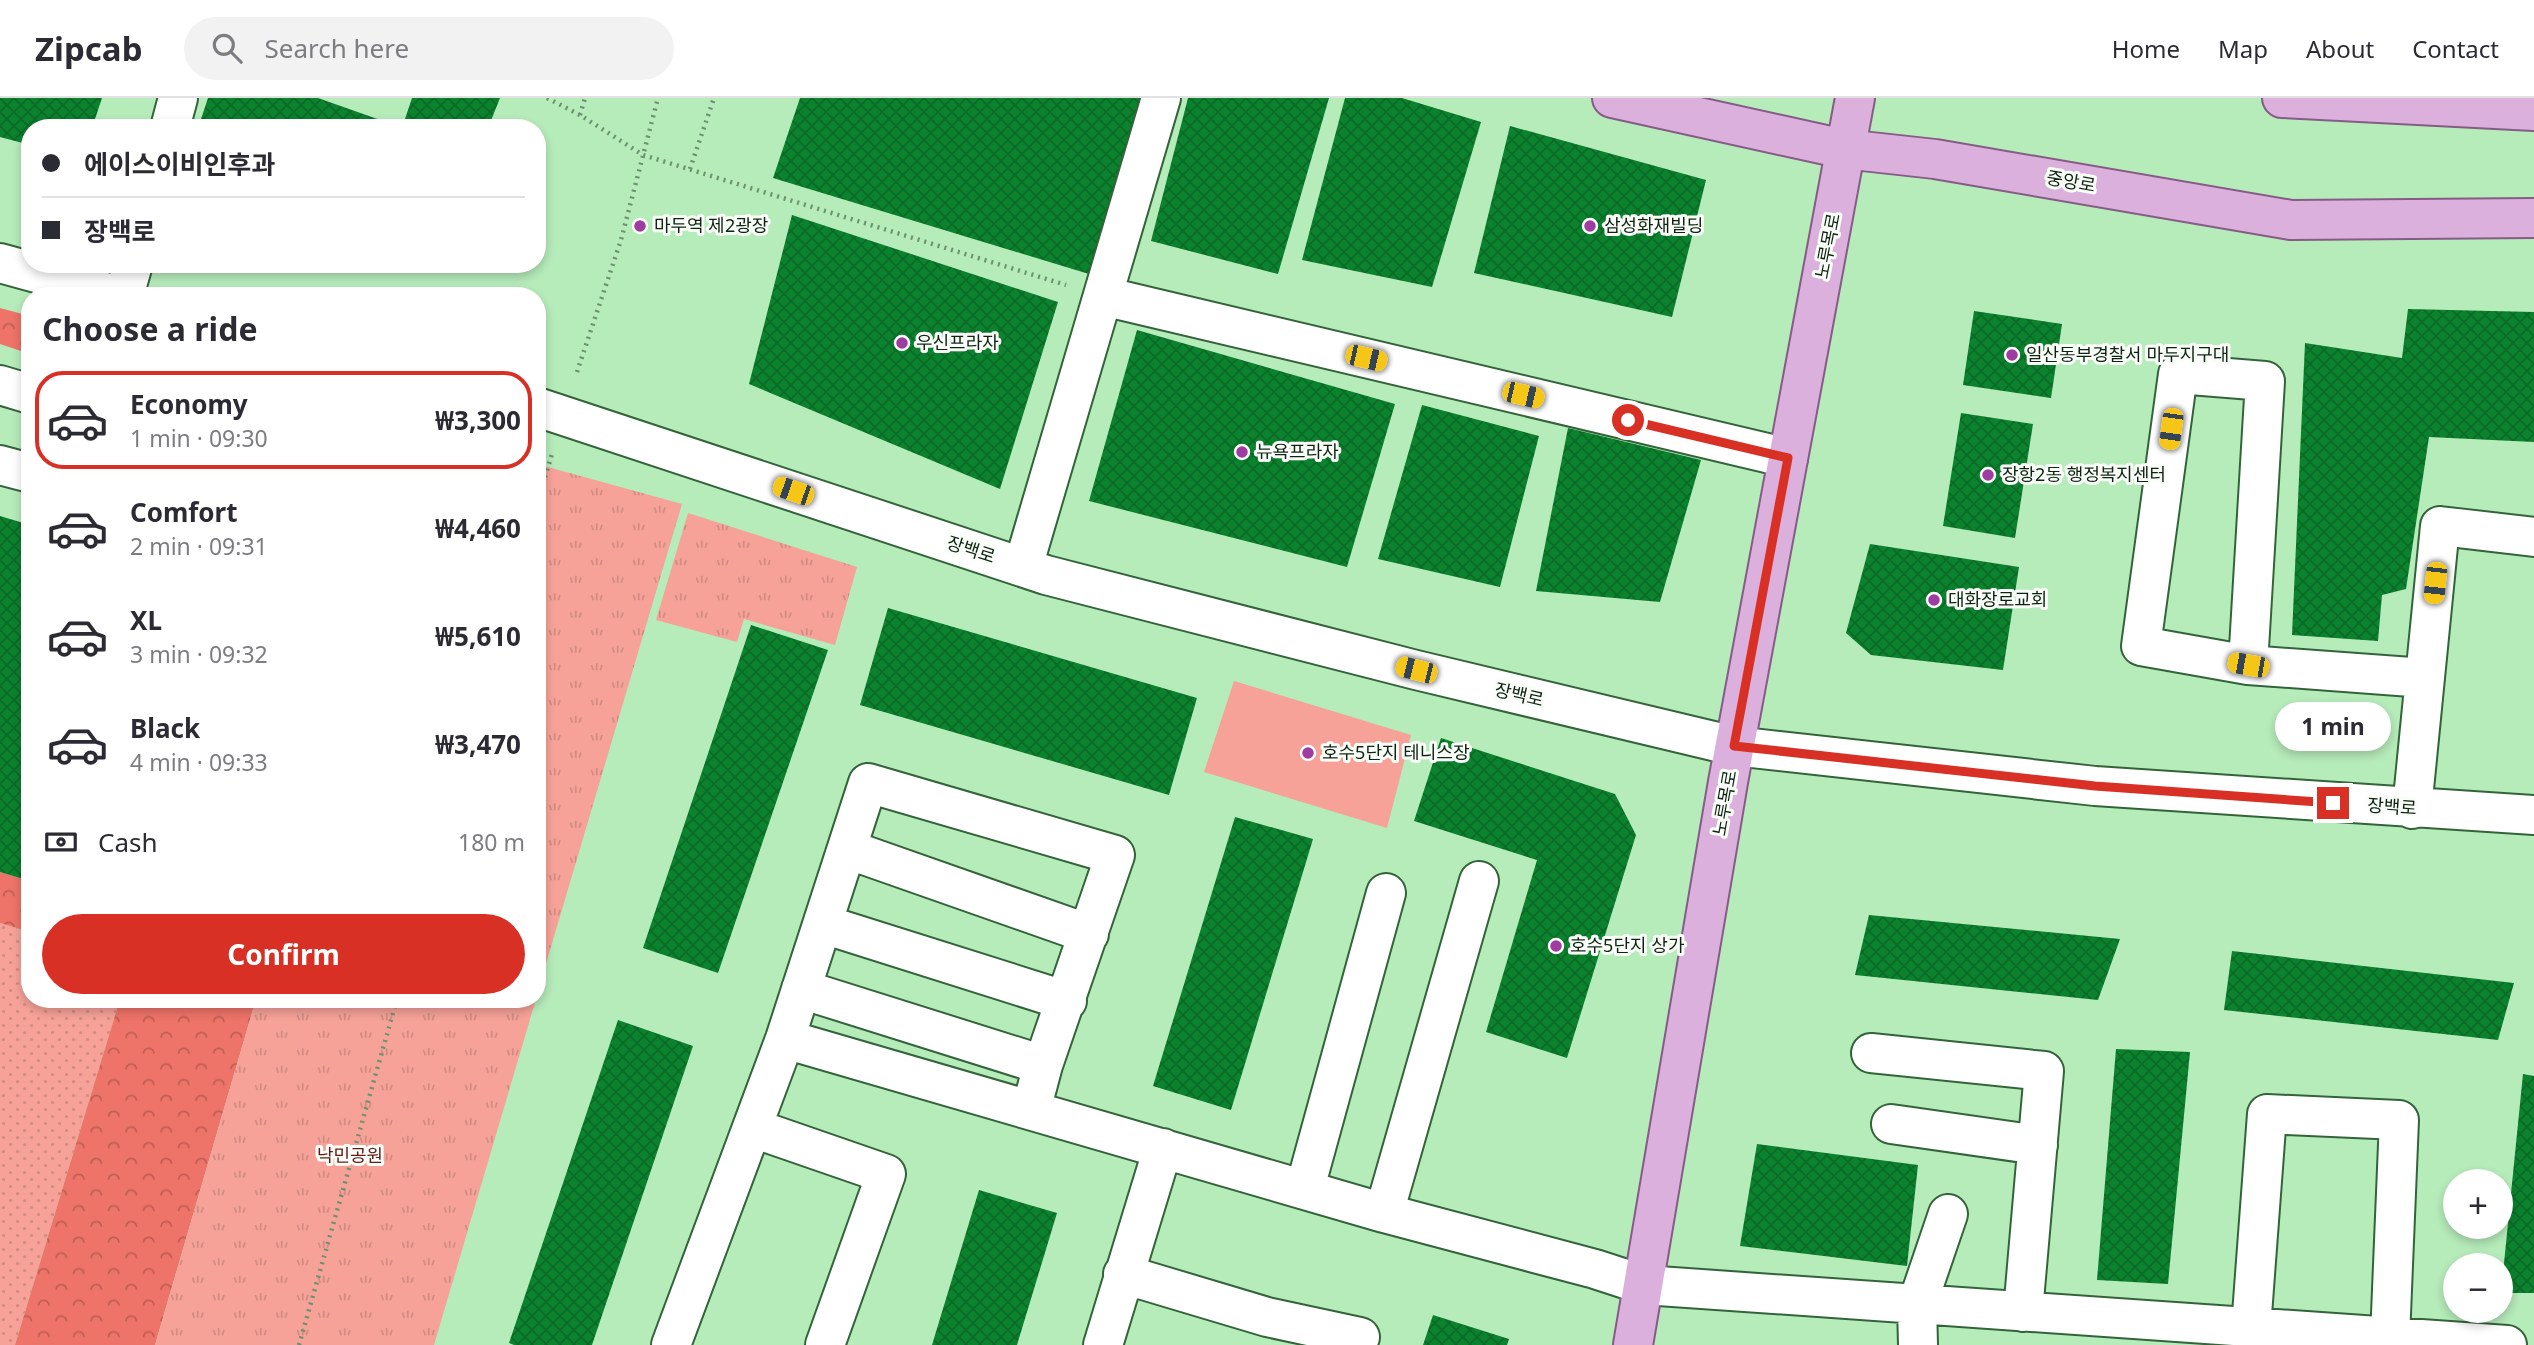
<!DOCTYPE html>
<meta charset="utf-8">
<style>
:root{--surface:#fff;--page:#f2f2f3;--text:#2b2b33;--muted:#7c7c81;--line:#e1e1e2;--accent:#d93025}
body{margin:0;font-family:"Noto Sans","Noto Sans KR",sans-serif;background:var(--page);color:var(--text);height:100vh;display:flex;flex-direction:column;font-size:26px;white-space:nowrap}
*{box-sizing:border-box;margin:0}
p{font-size:23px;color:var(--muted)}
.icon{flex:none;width:38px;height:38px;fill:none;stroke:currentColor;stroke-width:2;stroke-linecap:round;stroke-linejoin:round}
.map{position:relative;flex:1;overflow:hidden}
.drawer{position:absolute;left:21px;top:189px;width:525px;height:721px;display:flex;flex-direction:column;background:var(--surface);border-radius:28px;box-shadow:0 4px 10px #0003}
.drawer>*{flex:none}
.top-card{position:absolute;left:21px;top:21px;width:525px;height:154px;border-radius:28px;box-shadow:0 4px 10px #0003;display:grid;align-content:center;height:154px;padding:0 21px;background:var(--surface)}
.tools{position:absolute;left:2443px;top:1071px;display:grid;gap:14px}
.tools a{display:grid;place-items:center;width:70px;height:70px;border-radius:50%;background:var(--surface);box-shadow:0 4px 10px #0003;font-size:35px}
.end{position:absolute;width:32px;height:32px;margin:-16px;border:9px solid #d93025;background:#fff;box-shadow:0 0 0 4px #fff}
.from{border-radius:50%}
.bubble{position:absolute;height:49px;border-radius:24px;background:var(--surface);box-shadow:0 4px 10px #0003;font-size:23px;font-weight:700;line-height:49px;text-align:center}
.car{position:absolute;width:21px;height:42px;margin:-21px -10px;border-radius:9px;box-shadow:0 0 5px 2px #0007;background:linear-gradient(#f5c518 24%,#345 0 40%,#f5c518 0 76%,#345 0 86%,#f5c518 0)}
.top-card b{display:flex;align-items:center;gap:24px;height:66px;font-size:26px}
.top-card b+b{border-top:2px solid var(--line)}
.top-card i{width:18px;height:18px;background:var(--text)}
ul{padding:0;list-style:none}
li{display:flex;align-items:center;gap:21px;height:98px;margin:0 14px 10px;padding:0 7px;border:4px solid transparent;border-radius:28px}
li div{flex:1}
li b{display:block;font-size:26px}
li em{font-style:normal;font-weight:700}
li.on{border-color:var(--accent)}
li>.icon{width:63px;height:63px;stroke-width:1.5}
h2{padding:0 21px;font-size:32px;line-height:84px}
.pay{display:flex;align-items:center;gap:18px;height:77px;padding:0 21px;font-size:26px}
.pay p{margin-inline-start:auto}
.primary-button{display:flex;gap:14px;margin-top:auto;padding:14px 21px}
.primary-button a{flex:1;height:80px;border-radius:42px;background:var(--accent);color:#fff;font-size:28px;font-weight:700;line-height:80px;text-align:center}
header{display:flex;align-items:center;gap:42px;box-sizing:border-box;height:98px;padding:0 35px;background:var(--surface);border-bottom:2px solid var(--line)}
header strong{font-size:33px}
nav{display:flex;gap:38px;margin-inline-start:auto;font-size:24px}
.search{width:490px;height:63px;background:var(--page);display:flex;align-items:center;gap:18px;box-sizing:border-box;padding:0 24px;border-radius:38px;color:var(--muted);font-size:26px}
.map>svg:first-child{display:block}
.grass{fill:url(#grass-dots)}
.forest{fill:url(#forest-crowns)}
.park{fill:url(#park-tufts)}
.pitch{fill:#f6a298}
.building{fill:url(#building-cross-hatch)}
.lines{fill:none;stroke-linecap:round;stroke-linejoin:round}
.minor-casing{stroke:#336439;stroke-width:42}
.major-casing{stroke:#855c86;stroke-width:42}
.path{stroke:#6b916e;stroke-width:4.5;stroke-dasharray:2 5;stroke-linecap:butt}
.minor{stroke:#fff;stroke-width:38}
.major{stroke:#dcb0dc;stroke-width:38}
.route{stroke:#d93025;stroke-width:9}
.poi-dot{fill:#9f3ca2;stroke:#f9fef9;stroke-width:2.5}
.labels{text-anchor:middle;stroke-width:6;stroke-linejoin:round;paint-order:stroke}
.street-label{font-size:18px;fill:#0f2311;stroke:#f9fef9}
.poi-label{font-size:18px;fill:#0f2311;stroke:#f9fef9;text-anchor:start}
.park-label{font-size:18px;fill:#651815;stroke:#f9fef9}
</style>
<header>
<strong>Zipcab</strong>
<div class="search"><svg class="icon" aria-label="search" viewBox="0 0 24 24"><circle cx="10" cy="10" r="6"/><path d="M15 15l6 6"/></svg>Search here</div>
<nav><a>Home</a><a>Map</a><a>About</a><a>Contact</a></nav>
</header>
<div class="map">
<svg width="2534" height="1247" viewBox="0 0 2534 1247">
<defs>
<pattern id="grass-dots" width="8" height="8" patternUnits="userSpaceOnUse" patternTransform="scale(1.75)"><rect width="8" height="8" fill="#f6a298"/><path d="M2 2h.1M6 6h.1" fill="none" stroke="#d28b82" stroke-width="1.8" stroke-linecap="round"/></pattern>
<pattern id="forest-crowns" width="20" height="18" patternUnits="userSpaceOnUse" patternTransform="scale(1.75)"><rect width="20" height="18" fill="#ee7368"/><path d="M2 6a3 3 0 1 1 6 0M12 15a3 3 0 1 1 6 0" fill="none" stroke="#bf5e54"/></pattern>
<pattern id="park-tufts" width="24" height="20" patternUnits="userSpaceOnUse" patternTransform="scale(1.75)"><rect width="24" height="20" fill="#f6a298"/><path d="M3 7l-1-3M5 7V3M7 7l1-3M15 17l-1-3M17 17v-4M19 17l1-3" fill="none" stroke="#d28b82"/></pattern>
<pattern id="building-cross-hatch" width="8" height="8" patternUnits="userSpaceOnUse" patternTransform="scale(1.75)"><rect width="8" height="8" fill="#0b822e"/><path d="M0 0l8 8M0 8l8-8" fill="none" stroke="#0a6a26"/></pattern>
</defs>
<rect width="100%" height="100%" fill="#b6ebba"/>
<path class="grass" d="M0 825 30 834V901H120L15 1247H0Z"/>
<path class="forest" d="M0 210 30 218V256L0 246Z
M0 774 30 783V834L0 825Z
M120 901H256L155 1247H15Z"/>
<path class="park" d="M537 366 682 406 537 896Z
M688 415 857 469 835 547 744 521 737 544 656 522Z
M256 901H536L434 1247H155Z"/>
<path class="pitch" d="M1234 583 1411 637 1387 730 1204 674Z"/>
<path class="building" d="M0 0H102L92 30H30V47L0 39Z
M208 0H318L400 29 198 30Z
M412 0H500L488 30H402Z
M800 0H1143L1089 176 773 80Z
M1188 0H1329L1278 176 1151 143Z
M1345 0H1402L1481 24 1432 189 1302 162Z
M1510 28 1706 82 1672 219 1474 175Z
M792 117 1058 204 1000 391 749 286Z
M2408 211 2534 214V344L2429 339 2406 491 2382 497 2378 543 2292 537 2305 245 2402 260Z
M1974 213 2062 226 2051 300 1963 287Z
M1137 232 1395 306 1347 469 1089 403Z
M1422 307 1539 338 1500 489 1378 461Z
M1961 315 2033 326 2015 440 1943 428Z
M1568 330 1701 362 1660 504 1536 493Z
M0 418 30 427V783L0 774Z
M1870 446 2019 469 2003 572 1871 557 1846 535Z
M888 510 1197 600 1169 697 860 607Z
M751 527 828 552 718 875 643 850Z
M1441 640 1615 696 1636 737 1567 960 1486 934 1537 762 1414 723Z
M1235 719 1313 741 1231 1012 1153 988Z
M1869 817 2120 841 2098 902 1855 877Z
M2232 853 2514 885 2498 942 2224 912Z
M618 922 693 948 592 1247H514L509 1245Z
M2116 951 2190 954 2168 1186 2097 1182Z
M2523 976 2534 978V1195H2501Z
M1757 1046 1918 1067 1907 1168 1740 1148Z
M979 1092 1057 1115 1017 1247H932Z
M1433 1217 1509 1241 1507 1247H1423Z"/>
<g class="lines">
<g class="minor-casing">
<path id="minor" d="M170 30 178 0
M0 165 120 198
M124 198 133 166
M1103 198 1788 360
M0 287 30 296
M537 309 1046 477 1416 572 1734 648 2095 688 2534 717
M0 367 30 375
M1023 469 1161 0
M2248 567 2265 283 2178 276 2141 548 2248 567 2425 580
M2412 711 2440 428 2534 439
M847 751 1089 836
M823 826 1067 903
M801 891 1043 967
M785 941 1384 1115 1595 1171 1644 1187 2507 1247
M1871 955 2044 973 2023 1214
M1891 1026 2038 1047
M753 1030 886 1076 825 1247
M1305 1090 1386 795
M1384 1115 1479 783
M1123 1176 1267 1219 1360 1239
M2251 1230 2267 1016 2399 1022 2390 1240
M671 1247 785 941 868 685 1115 757 1043 967 1031 1012
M1103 1247 1163 1050
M1918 1247 1917 1207 1948 1116"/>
</g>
<g class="major-casing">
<path id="major" d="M1612 0 1844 51 1935 61 2291 122 2534 120
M2282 0 2534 13
M1633 1247 1728 684 1855 0"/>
</g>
<path class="path" d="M547 0 580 17 643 57 1066 187
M580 17 585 0
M690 71 714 0
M577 274 621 142 658 0
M537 406 552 356
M299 1247 397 901"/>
<use href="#minor" class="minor"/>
<use href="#major" class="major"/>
</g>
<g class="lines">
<path class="route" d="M1628 322 1788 360 1734 648 2095 688 2333 705"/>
</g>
<g class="poi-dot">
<circle cx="640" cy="128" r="7"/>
<circle cx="1590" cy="128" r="7"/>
<circle cx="902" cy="245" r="7"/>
<circle cx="2012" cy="257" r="7"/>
<circle cx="1242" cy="354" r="7"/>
<circle cx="1988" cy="377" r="7"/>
<circle cx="1934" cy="502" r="7"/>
<circle cx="1308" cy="655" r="7"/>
<circle cx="1556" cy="848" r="7"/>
</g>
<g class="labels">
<g class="street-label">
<text transform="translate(2071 84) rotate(10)" y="6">중앙로</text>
<text transform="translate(1828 148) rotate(-79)" y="6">노루목로</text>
<text transform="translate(971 452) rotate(18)" y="6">장백로</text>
<text transform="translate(1519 597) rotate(13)" y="6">장백로</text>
<text transform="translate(1725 705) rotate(-80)" y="6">노루목로</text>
<text transform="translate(2392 709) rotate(4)" y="6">장백로</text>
</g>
<g class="poi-label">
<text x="654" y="134">마두역 제2광장</text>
<text x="1604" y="134">삼성화재빌딩</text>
<text x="916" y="251">우신프라자</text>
<text x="2026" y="263">일산동부경찰서 마두지구대</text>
<text x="1256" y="360">뉴욕프라자</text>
<text x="2002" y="383">장항2동 행정복지센터</text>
<text x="1948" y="508">대화장로교회</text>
<text x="1322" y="661">호수5단지 테니스장</text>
<text x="1570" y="854">호수5단지 상가</text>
</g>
<g class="park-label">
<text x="350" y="1064">낙민공원</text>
</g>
</g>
</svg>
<div class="tools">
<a>+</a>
<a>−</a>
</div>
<i class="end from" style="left:1628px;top:322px"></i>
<i class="end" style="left:2333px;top:705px"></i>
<div class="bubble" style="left:2275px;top:604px;width:116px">1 min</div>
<i class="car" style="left:1366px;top:260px;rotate:103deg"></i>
<i class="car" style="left:1523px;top:297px;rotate:103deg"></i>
<i class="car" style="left:2171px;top:331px;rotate:188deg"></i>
<i class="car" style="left:793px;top:393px;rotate:289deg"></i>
<i class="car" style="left:2435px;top:485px;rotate:186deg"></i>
<i class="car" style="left:2248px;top:567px;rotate:280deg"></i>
<i class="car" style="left:1416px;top:572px;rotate:284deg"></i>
<div class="top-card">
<b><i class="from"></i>에이스이비인후과</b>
<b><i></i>장백로</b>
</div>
<section class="drawer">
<h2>Choose a ride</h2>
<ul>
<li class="on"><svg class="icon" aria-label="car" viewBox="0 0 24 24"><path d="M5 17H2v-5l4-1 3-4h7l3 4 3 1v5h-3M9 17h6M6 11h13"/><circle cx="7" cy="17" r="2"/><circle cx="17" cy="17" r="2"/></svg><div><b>Economy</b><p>1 min · 09:30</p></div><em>₩3,300</em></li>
<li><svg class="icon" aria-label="car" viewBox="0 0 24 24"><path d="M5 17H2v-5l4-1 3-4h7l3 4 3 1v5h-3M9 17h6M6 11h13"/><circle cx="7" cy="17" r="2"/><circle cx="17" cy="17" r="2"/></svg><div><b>Comfort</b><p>2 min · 09:31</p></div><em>₩4,460</em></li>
<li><svg class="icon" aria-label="car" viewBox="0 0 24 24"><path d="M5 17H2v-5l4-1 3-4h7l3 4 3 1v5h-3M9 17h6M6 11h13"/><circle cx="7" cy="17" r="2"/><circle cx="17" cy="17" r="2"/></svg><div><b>XL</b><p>3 min · 09:32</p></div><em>₩5,610</em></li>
<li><svg class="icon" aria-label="car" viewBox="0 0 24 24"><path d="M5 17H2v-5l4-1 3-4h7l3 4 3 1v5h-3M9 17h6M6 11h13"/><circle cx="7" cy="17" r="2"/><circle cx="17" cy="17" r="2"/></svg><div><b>Black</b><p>4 min · 09:33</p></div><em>₩3,470</em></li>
</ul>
<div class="pay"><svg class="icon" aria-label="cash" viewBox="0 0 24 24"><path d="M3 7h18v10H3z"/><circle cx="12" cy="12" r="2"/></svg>Cash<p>180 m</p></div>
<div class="primary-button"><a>Confirm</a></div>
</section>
</div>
